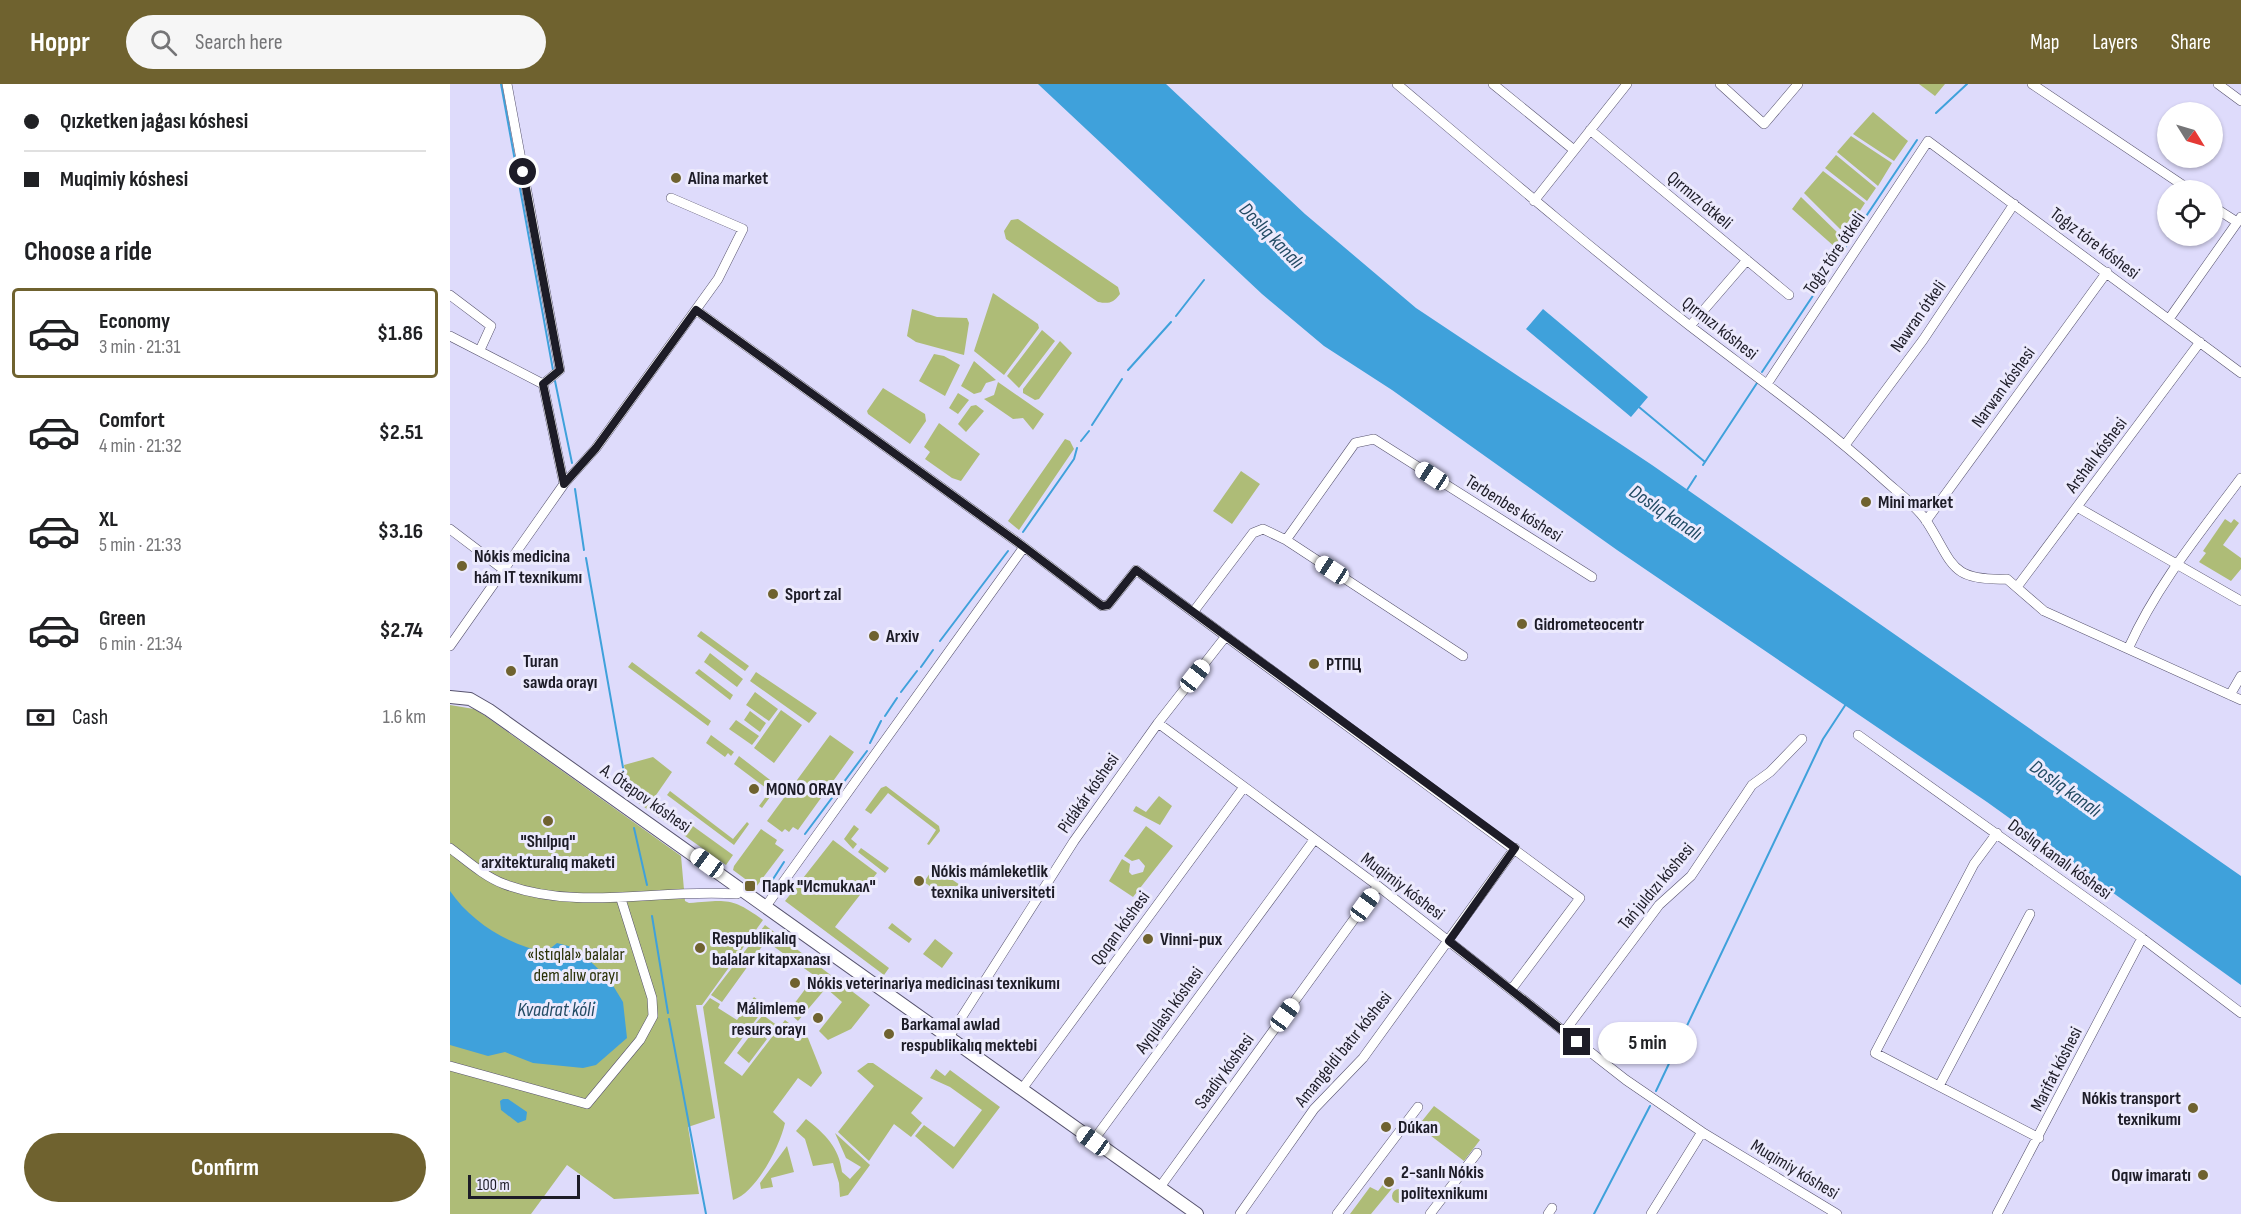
<!DOCTYPE html>
<meta charset="utf-8">
<style>
:root{--surface:#fff;--page:#f6f6f6;--text:#202124;--muted:#757577;--line:#e0e0e0;--accent:#6f622f}
body{margin:0;font-family:"Sofia Sans Condensed",sans-serif;background:var(--page);color:var(--text);height:100vh;display:flex;flex-direction:column;font-size:22px;white-space:nowrap}
*{box-sizing:border-box;margin:0}
p{font-size:20px;color:var(--muted)}
.icon{flex:none;width:33px;height:33px;fill:none;stroke:currentColor;stroke-width:2;stroke-linecap:round;stroke-linejoin:round}
.map{position:relative;flex:1;overflow:hidden}
.details{display:flex;flex-direction:column;background:var(--surface);width:450px}
.details>*{flex:none}
.guide{display:grid;align-content:center;height:132px;padding:0 24px;background:var(--surface)}
.needle{width:39px;rotate:127deg}
.tools{position:absolute;left:1707px;top:18px;display:grid;gap:12px}
.tools a{display:grid;place-items:center;width:66px;height:66px;border-radius:50%;background:var(--surface);box-shadow:0 2px 4px #0004;font-size:30px}
.scale{position:absolute;left:18px;bottom:15px;width:112px;box-sizing:border-box;padding-left:6px;border:3px solid #1d1c27;border-top:0;font-size:16px;line-height:21px;white-space:nowrap;color:#1d1c27;-webkit-text-stroke:4px #eceafd;paint-order:stroke}
.end{position:absolute;width:27px;height:27px;margin:-14px;border:8px solid #1d1c27;background:#fff;box-shadow:0 0 0 3px #fff}
.from{border-radius:50%}
.bubble{position:absolute;height:42px;border-radius:21px;background:var(--surface);box-shadow:0 2px 4px #0004;font-size:20px;font-weight:700;line-height:42px;text-align:center}
.car{position:absolute;width:18px;height:36px;margin:-18px -9px;border-radius:8px;box-shadow:0 0 4px 2px #0007;background:linear-gradient(#fff 24%,#345 0 40%,#fff 0 76%,#345 0 86%,#fff 0)}
.guide b{display:flex;align-items:center;gap:21px;height:57px;font-size:22px}
.guide b+b{border-top:2px solid var(--line)}
.guide i{width:15px;height:15px;background:var(--text)}
ul{padding:0;list-style:none}
li{display:flex;align-items:center;gap:18px;height:90px;margin:0 12px 9px;padding:0 12px;border:3px solid transparent;border-radius:6px}
li div{flex:1}
li b{display:block;font-size:22px}
li em{font-style:normal;font-weight:700}
li.on{border-color:var(--accent)}
li>.icon{width:54px;height:54px;stroke-width:1.5}
h2{padding:0 24px;font-size:27px;line-height:72px}
.pay{display:flex;align-items:center;gap:15px;height:66px;padding:0 24px;font-size:22px}
.pay p{margin-inline-start:auto}
.cta{display:flex;gap:12px;margin-top:auto;padding:12px 24px}
.cta a{flex:1;height:69px;border-radius:36px;background:var(--accent);color:#fff;font-size:24px;font-weight:700;line-height:69px;text-align:center}
header{display:flex;align-items:center;gap:36px;box-sizing:border-box;height:84px;padding:0 30px;background:var(--accent);color:#fff}
header strong{font-size:28px}
nav{display:flex;gap:33px;margin-inline-start:auto;font-size:21px}
.search{width:420px;height:54px;background:var(--page);display:flex;align-items:center;gap:15px;box-sizing:border-box;padding:0 21px;border-radius:33px;color:var(--muted);font-size:22px}
main{display:flex;flex:1;min-height:0}
.map>svg:first-child{display:block}
.green{fill:#aebc77}
.water{fill:#3fa1db}
.lines{fill:none;stroke-linecap:round;stroke-linejoin:round}
.stream{stroke:#3fa1db;stroke-width:2}
.minor-casing{stroke:#57536e;stroke-width:10}
.major-casing{stroke:#57536e;stroke-width:14}
.minor{stroke:#fff;stroke-width:9}
.major{stroke:#fff;stroke-width:12}
.route{stroke:#1d1c27;stroke-width:8}
.poi-dot{fill:#6f622f;stroke:#eceafd;stroke-width:2}
.labels{text-anchor:middle;stroke-width:6;stroke-linejoin:round;paint-order:stroke}
.poi-label{font-size:18px;font-weight:bold;fill:#1d1c27;stroke:#eceafd;text-anchor:start}
.street-label{font-size:18px;fill:#1d1c27;stroke:#eceafd}
.park-label{font-size:18px;fill:#2b3208;stroke:#eceafd}
.water-label{font-size:20px;font-style:italic;fill:#234b64;stroke:#eceafd}
</style>
<header>
<strong>Hoppr</strong>
<div class="search"><svg class="icon" aria-label="search" viewBox="0 0 24 24"><circle cx="10" cy="10" r="6"/><path d="M15 15l6 6"/></svg>Search here</div>
<nav><a>Map</a><a>Layers</a><a>Share</a></nav>
</header>
<main>
<section class="details">
<div class="guide">
<b><i class="from"></i>Qızketken jaǵası kóshesi</b>
<b><i></i>Muqimiy kóshesi</b>
</div>
<h2>Choose a ride</h2>
<ul>
<li class="on"><svg class="icon" aria-label="car" viewBox="0 0 24 24"><path d="M5 17H2v-5l4-1 3-4h7l3 4 3 1v5h-3M9 17h6M6 11h13"/><circle cx="7" cy="17" r="2"/><circle cx="17" cy="17" r="2"/></svg><div><b>Economy</b><p>3 min · 21:31</p></div><em>$1.86</em></li>
<li><svg class="icon" aria-label="car" viewBox="0 0 24 24"><path d="M5 17H2v-5l4-1 3-4h7l3 4 3 1v5h-3M9 17h6M6 11h13"/><circle cx="7" cy="17" r="2"/><circle cx="17" cy="17" r="2"/></svg><div><b>Comfort</b><p>4 min · 21:32</p></div><em>$2.51</em></li>
<li><svg class="icon" aria-label="car" viewBox="0 0 24 24"><path d="M5 17H2v-5l4-1 3-4h7l3 4 3 1v5h-3M9 17h6M6 11h13"/><circle cx="7" cy="17" r="2"/><circle cx="17" cy="17" r="2"/></svg><div><b>XL</b><p>5 min · 21:33</p></div><em>$3.16</em></li>
<li><svg class="icon" aria-label="car" viewBox="0 0 24 24"><path d="M5 17H2v-5l4-1 3-4h7l3 4 3 1v5h-3M9 17h6M6 11h13"/><circle cx="7" cy="17" r="2"/><circle cx="17" cy="17" r="2"/></svg><div><b>Green</b><p>6 min · 21:34</p></div><em>$2.74</em></li>
</ul>
<div class="pay"><svg class="icon" aria-label="cash" viewBox="0 0 24 24"><path d="M3 7h18v10H3z"/><circle cx="12" cy="12" r="2"/></svg>Cash<p>1.6 km</p></div>
<div class="cta"><a>Confirm</a></div>
</section>
<div class="map">
<svg width="1791" height="1130" viewBox="0 0 1791 1130">
<rect width="100%" height="100%" fill="#dedbfb"/>
<path class="green" d="M1469 0H1495L1485 12Z
M1423 28 1458 57 1444 77 1403 50Z
M1401 52 1442 79 1428 102 1387 68Z
M1386 71 1426 104 1417 117 1375 84Z
M1373 87 1415 119 1395 150 1354 109Z
M1351 113 1392 153 1386 164 1342 125Z
M568 135 668 203 670 210C663 219 659 220 648 218L556 155 554 147 561 136Z
M543 209 588 240 589 244 554 291 524 267Z
M462 225 487 233 517 234 519 239 514 271 466 258 457 252Z
M592 246 605 257 569 304 557 292Z
M610 257 622 269 589 315 585 316 573 309V305Z
M484 270 494 272 510 281 495 312 469 297Z
M524 277 546 296 536 299 531 308 524 310 511 302Z
M548 298 594 330 583 346 573 334 563 335 534 315 544 311Z
M433 304 475 330 476 337 460 360 418 330 417 327Z
M508 309 519 316 508 330 499 324Z
M526 321 534 327 516 348 508 340 521 322Z
M489 339 530 370 511 397 502 394 475 375 480 368 474 363Z
M615 355 620 357 624 365 569 446 558 437Z
M791 387 810 400 782 440 763 427Z
M1775 435 1781 439 1784 435 1789 439 1773 461 1791 474V485L1781 497 1749 478 1756 469 1753 467Z
M251 547 299 582 295 587 247 552Z
M260 569 293 595 287 603 254 578Z
M182 578 261 637 258 642 178 583Z
M249 585 283 611 280 616 245 589Z
M306 588 367 629 359 639 300 597Z
M305 608 328 625 319 637 296 621Z
M0 621 24 625 34 631 231 772 235 817 239 819C276 816 282 813 313 836L252 921H246L265 1034 238 1043 249 1110 164 1115 117 1081 81 1130H0Z
M331 626 352 641 324 679 304 664Z
M300 627 316 639 310 648 294 636Z
M286 636 309 652 302 661 279 645Z
M261 651 284 668 281 672 278 669 275 673 256 659Z
M380 651 404 668 348 746 343 743 339 748 335 745 332 748 317 737Z
M289 672 328 702 312 724 309 722 320 707 284 680Z
M203 673 222 688 204 714 283 771 276 781 180 713 174 681Z
M436 702 489 742 490 747 479 761 477 760 486 746 438 709 421 730 415 726 431 704Z
M220 707 283 755 297 738 299 740 284 761 217 711Z
M709 712 722 722 710 741 683 727 686 722 696 728Z
M404 741 409 745 401 755 407 760 403 765 394 755Z
M696 742 723 762 683 813 659 797 672 775 680 780 679 788 682 791 693 788 695 782 689 775 682 777 674 772Z
M311 745 327 756 325 760 334 766 306 803 283 786 284 782Z
M383 756 427 789 385 843 439 884 434 891 335 817Z
M411 764 439 784 435 789 408 768Z
M484 783 510 801 500 816 474 798Z
M442 839 462 855 459 859 438 844Z
M315 841 420 921 401 945 378 956 369 947 392 918 376 904 348 937 338 928 365 892 316 857 272 918 261 911Z
M485 855 503 869 492 884 473 870Z
M304 913 316 922 274 979 292 992 335 936 358 954 372 989 361 1003 348 994 323 1028 335 1039C330 1062 306 1109 283 1116L253 923 260 914 270 920 268 924 287 936Z
M313 931 328 942 322 951 306 939Z
M305 945 317 955 299 979 287 969Z
M418 979H423L473 1014 461 1029 472 1039 461 1053 444 1040 419 1077 388 1048 424 1002 407 987Z
M486 985 495 992 500 986 550 1023 503 1085 465 1052 474 1041 504 1063 532 1026 500 1003 480 994Z
M984 1022 1030 1056 1014 1077 968 1042Z
M356 1035C375 1050 389 1063 392 1088L400 1095 411 1083 396 1074 385 1049 420 1081 398 1111 390 1113 389 1099 383 1079 363 1082 355 1055 346 1047Z
M337 1062 344 1088 321 1094 323 1103 311 1105 310 1099Z
M935 1098 944 1102 921 1130H900L920 1103 928 1107Z
M942 1112a7 7 0 1 1 14 0a7 7 0 1 1-14 0Z"/>
<path class="water" d="M588 0H716L855 130 966 224 1202 381 1791 792V901L1537 718 1167 466 942 306 874 262 812 210Z
M1093 225 1198 313 1181 333 1076 245Z
M0 807C21 838 60 862 96 868L107 859 126 864 159 895 173 918 177 954 146 981 133 984 83 979 55 968 38 972 0 961Z
M53 1015H58L77 1028 76 1036 68 1039 51 1026 50 1017Z"/>
<g class="lines">
<path class="stream" d="M51 0 103 286
M1486 29 1517 0
M726 232 754 196
M678 286 721 238
M1312 288 1467 56
M105 297 122 379
M1189 323 1255 378
M642 341 672 295
M631 357 639 347
M1253 381 1307 299
M125 405 134 466
M1237 406 1246 392
M573 448 624 375 627 364
M136 474 178 712
M490 557 558 467
M471 583 483 566
M451 608 467 587
M435 632 447 614
M420 659 431 637
M184 744 197 801
M355 750 417 667
M316 806 334 778
M202 832 218 929
M219 935 256 1130
M1206 1007 1373 655 1396 620
M1144 1130 1200 1022"/>
<g class="minor-casing">
<path id="minor" d="M57 0 110 286 93 300
M947 0C1044 82 1140 164 1240 242 1305 292 1371 339 1432 394 1446 407 1467 422 1477 438 1504 480 1499 497 1557 495L1594 527 1791 616
M1043 0 1124 66
M1270 0 1314 40 1348 0
M1582 0 1740 106
M1768 0 1791 17
M1140 46 1339 211
M1084 117 1177 0
M1762 122 1787 138
M0 211 41 242 30 266
M246 226 574 463 652 522 658 521 686 486 1130 814 1061 906
M1719 235 1791 133
M1240 242 1297 176
M0 252 93 300
M93 300 114 400
M1317 300 1478 57 1791 289
M1395 361 1473 256 1564 120
M1627 423 1791 517
M1476 437 1657 188
M0 445 54 486
M836 456 1013 572
M1567 503 1750 258
M744 527 803 449 813 445 836 456 905 359 924 355 1142 493
M0 562 114 400 146 364 268 195 293 145 221 114
M1679 563C1707 501 1750 449 1791 394
M1780 611 1791 592
M708 639 928 802 1176 996 1252 1048 1387 1130
M1408 651 1692 854 1791 929
M1547 749 1524 780 1425 969 1589 1054
M0 764C16 776 35 793 54 800 129 828 209 804 287 810
M316 822 574 463
M1114 948 1209 821 1241 792 1302 701 1320 688 1352 655
M499 953 624 757 708 639 776 552
M0 982 137 1020 190 956 203 932 202 914 171 815
M1489 1002 1580 830
M572 1005 794 703
M643 1057 864 756
M710 1103 928 802
M790 1130 864 1025 913 974 1065 764
M887 1130 968 1023
M980 1130 1027 1069
M1098 1130 1102 1124
M1201 1130 1252 1048
M1547 1130 1692 854"/>
</g>
<g class="major-casing">
<path id="major" d="M0 613 20 615 39 626 747 1130"/>
</g>
<use href="#minor" class="minor"/>
<use href="#major" class="major"/>
</g>
<g class="lines">
<path class="route" d="M73 88 110 286 93 300 114 400 146 364 246 226 574 463 652 522 658 521 686 486 1065 764 999 857 1127 958"/>
</g>
<g class="poi-dot">
<circle cx="226" cy="94" r="6"/>
<circle cx="1416" cy="418" r="6"/>
<circle cx="12" cy="482" r="6"/>
<circle cx="323" cy="510" r="6"/>
<circle cx="1072" cy="540" r="6"/>
<circle cx="424" cy="552" r="6"/>
<circle cx="864" cy="580" r="6"/>
<circle cx="61" cy="587" r="6"/>
<circle cx="304" cy="705" r="6"/>
<circle cx="98" cy="737" r="6"/>
<circle cx="469" cy="797" r="6"/>
<rect x="294" y="796" width="12" height="12" rx="3"/>
<circle cx="698" cy="855" r="6"/>
<circle cx="250" cy="864" r="6"/>
<circle cx="345" cy="899" r="6"/>
<circle cx="368" cy="934" r="6"/>
<circle cx="439" cy="950" r="6"/>
<circle cx="1743" cy="1024" r="6"/>
<circle cx="936" cy="1043" r="6"/>
<circle cx="1753" cy="1091" r="6"/>
<circle cx="939" cy="1098" r="6"/>
</g>
<g class="labels">
<g class="poi-label">
<text x="238" y="100">Alina market</text>
<text x="1428" y="424">Mini market</text>
<text x="24" y="478">Nókis medicina<tspan x="24" dy="21">hám IT texnikumı</tspan></text>
<text x="335" y="516">Sport zal</text>
<text x="1084" y="546">Gidrometeocentr</text>
<text x="436" y="558">Arxiv</text>
<text x="73" y="583">Turan<tspan x="73" dy="21">sawda orayı</tspan></text>
<text x="876" y="586">РТПЦ</text>
<text x="316" y="711">MONO ORAY</text>
<text x="98" y="763" text-anchor="middle">"Shılpıq"<tspan x="98" dy="21">arxitekturalıq maketi</tspan></text>
<text x="481" y="793">Nókis mámleketlik<tspan x="481" dy="21">texnika universiteti</tspan></text>
<text x="312" y="808">Парк "Истиклал"</text>
<text x="262" y="860">Respublikalıq<tspan x="262" dy="21">balalar kitapxanası</tspan></text>
<text x="710" y="861">Vinni-pux</text>
<text x="357" y="905">Nókis veterinariya medicinası texnikumı</text>
<text x="356" y="930" text-anchor="end">Málimleme<tspan x="356" dy="21">resurs orayı</tspan></text>
<text x="451" y="946">Barkamal awlad<tspan x="451" dy="21">respublikalıq mektebi</tspan></text>
<text x="1731" y="1020" text-anchor="end">Nókis transport<tspan x="1731" dy="21">texnikumı</tspan></text>
<text x="948" y="1049">Dúkan</text>
<text x="951" y="1094">2-sanlı Nókis<tspan x="951" dy="21">politexnikumı</tspan></text>
<text x="1741" y="1097" text-anchor="end">Oqıw imaratı</text>
</g>
<g class="street-label">
<text transform="translate(1250 116) rotate(40)" y="6">Qırmızı ótkeli</text>
<text transform="translate(1645 159) rotate(37)" y="6">Toǵız tóre kóshesi</text>
<text transform="translate(1384 169) rotate(-56)" y="6">Toǵız tóre ótkeli</text>
<text transform="translate(1468 232) rotate(-55)" y="6">Nawran ótkeli</text>
<text transform="translate(1270 244) rotate(38)" y="6">Qırmızı kóshesi</text>
<text transform="translate(1553 303) rotate(-54)" y="6">Narwan kóshesi</text>
<text transform="translate(1646 371) rotate(-53)" y="6">Arshalı kóshesi</text>
<text transform="translate(1064 424) rotate(32)" y="6">Terbenbes kóshesi</text>
<text transform="translate(638 709) rotate(-55)" y="6">Pidákár kóshesi</text>
<text transform="translate(196 714) rotate(35)" y="6">A. Ótepov kóshesi</text>
<text transform="translate(1610 775) rotate(36)" y="6">Doslıq kanalı kóshesi</text>
<text transform="translate(953 802) rotate(37)" y="6">Muqimiy kóshesi</text>
<text transform="translate(1206 802) rotate(-50)" y="6">Tań juldızı kóshesi</text>
<text transform="translate(670 844) rotate(-54)" y="6">Qoqan kóshesi</text>
<text transform="translate(719 926) rotate(-54)" y="6">Ayqulash kóshesi</text>
<text transform="translate(893 965) rotate(-51)" y="6">Amangeldi batır kóshesi</text>
<text transform="translate(1606 985) rotate(-63)" y="6">Marifat kóshesi</text>
<text transform="translate(774 987) rotate(-54)" y="6">Saadiy kóshesi</text>
<text transform="translate(1345 1085) rotate(31)" y="6">Muqimiy kóshesi</text>
</g>
<g class="park-label">
<text x="126" y="876">«Istıqlal» balalar<tspan x="126" dy="21">dem alıw orayı</tspan></text>
</g>
<g class="water-label">
<text transform="translate(822 151) rotate(46)" y="7">Doslıq kanalı</text>
<text transform="translate(1216 428) rotate(34)" y="7">Doslıq kanalı</text>
<text transform="translate(1616 704) rotate(36)" y="7">Doslıq kanalı</text>
<text x="106" y="932">Kvadrat kóli</text>
</g>
</g>
</svg>
<div class="tools">
<a><svg class="needle" viewBox="-14 -14 28 28"><path d="M0-13l5 13h-10z" fill="#e53935"/><path d="M0 13l5-13h-10z" fill="#757577"/></svg></a>
<a><svg class="icon" aria-label="locate" viewBox="0 0 24 24"><circle cx="12" cy="12" r="6"/><path d="M12 2v4M12 18v4M2 12h4M18 12h4"/></svg></a>
</div>
<div class="scale">100 m</div>
<i class="end from" style="left:73px;top:88px"></i>
<i class="end" style="left:1127px;top:958px"></i>
<div class="bubble" style="left:1148px;top:938px;width:99px">5 min</div>
<i class="car" style="left:982px;top:392px;rotate:303deg"></i>
<i class="car" style="left:882px;top:486px;rotate:303deg"></i>
<i class="car" style="left:745px;top:592px;rotate:38deg"></i>
<i class="car" style="left:257px;top:779px;rotate:306deg"></i>
<i class="car" style="left:915px;top:821px;rotate:36deg"></i>
<i class="car" style="left:835px;top:931px;rotate:36deg"></i>
<i class="car" style="left:643px;top:1057px;rotate:306deg"></i>
</div>
</main>
